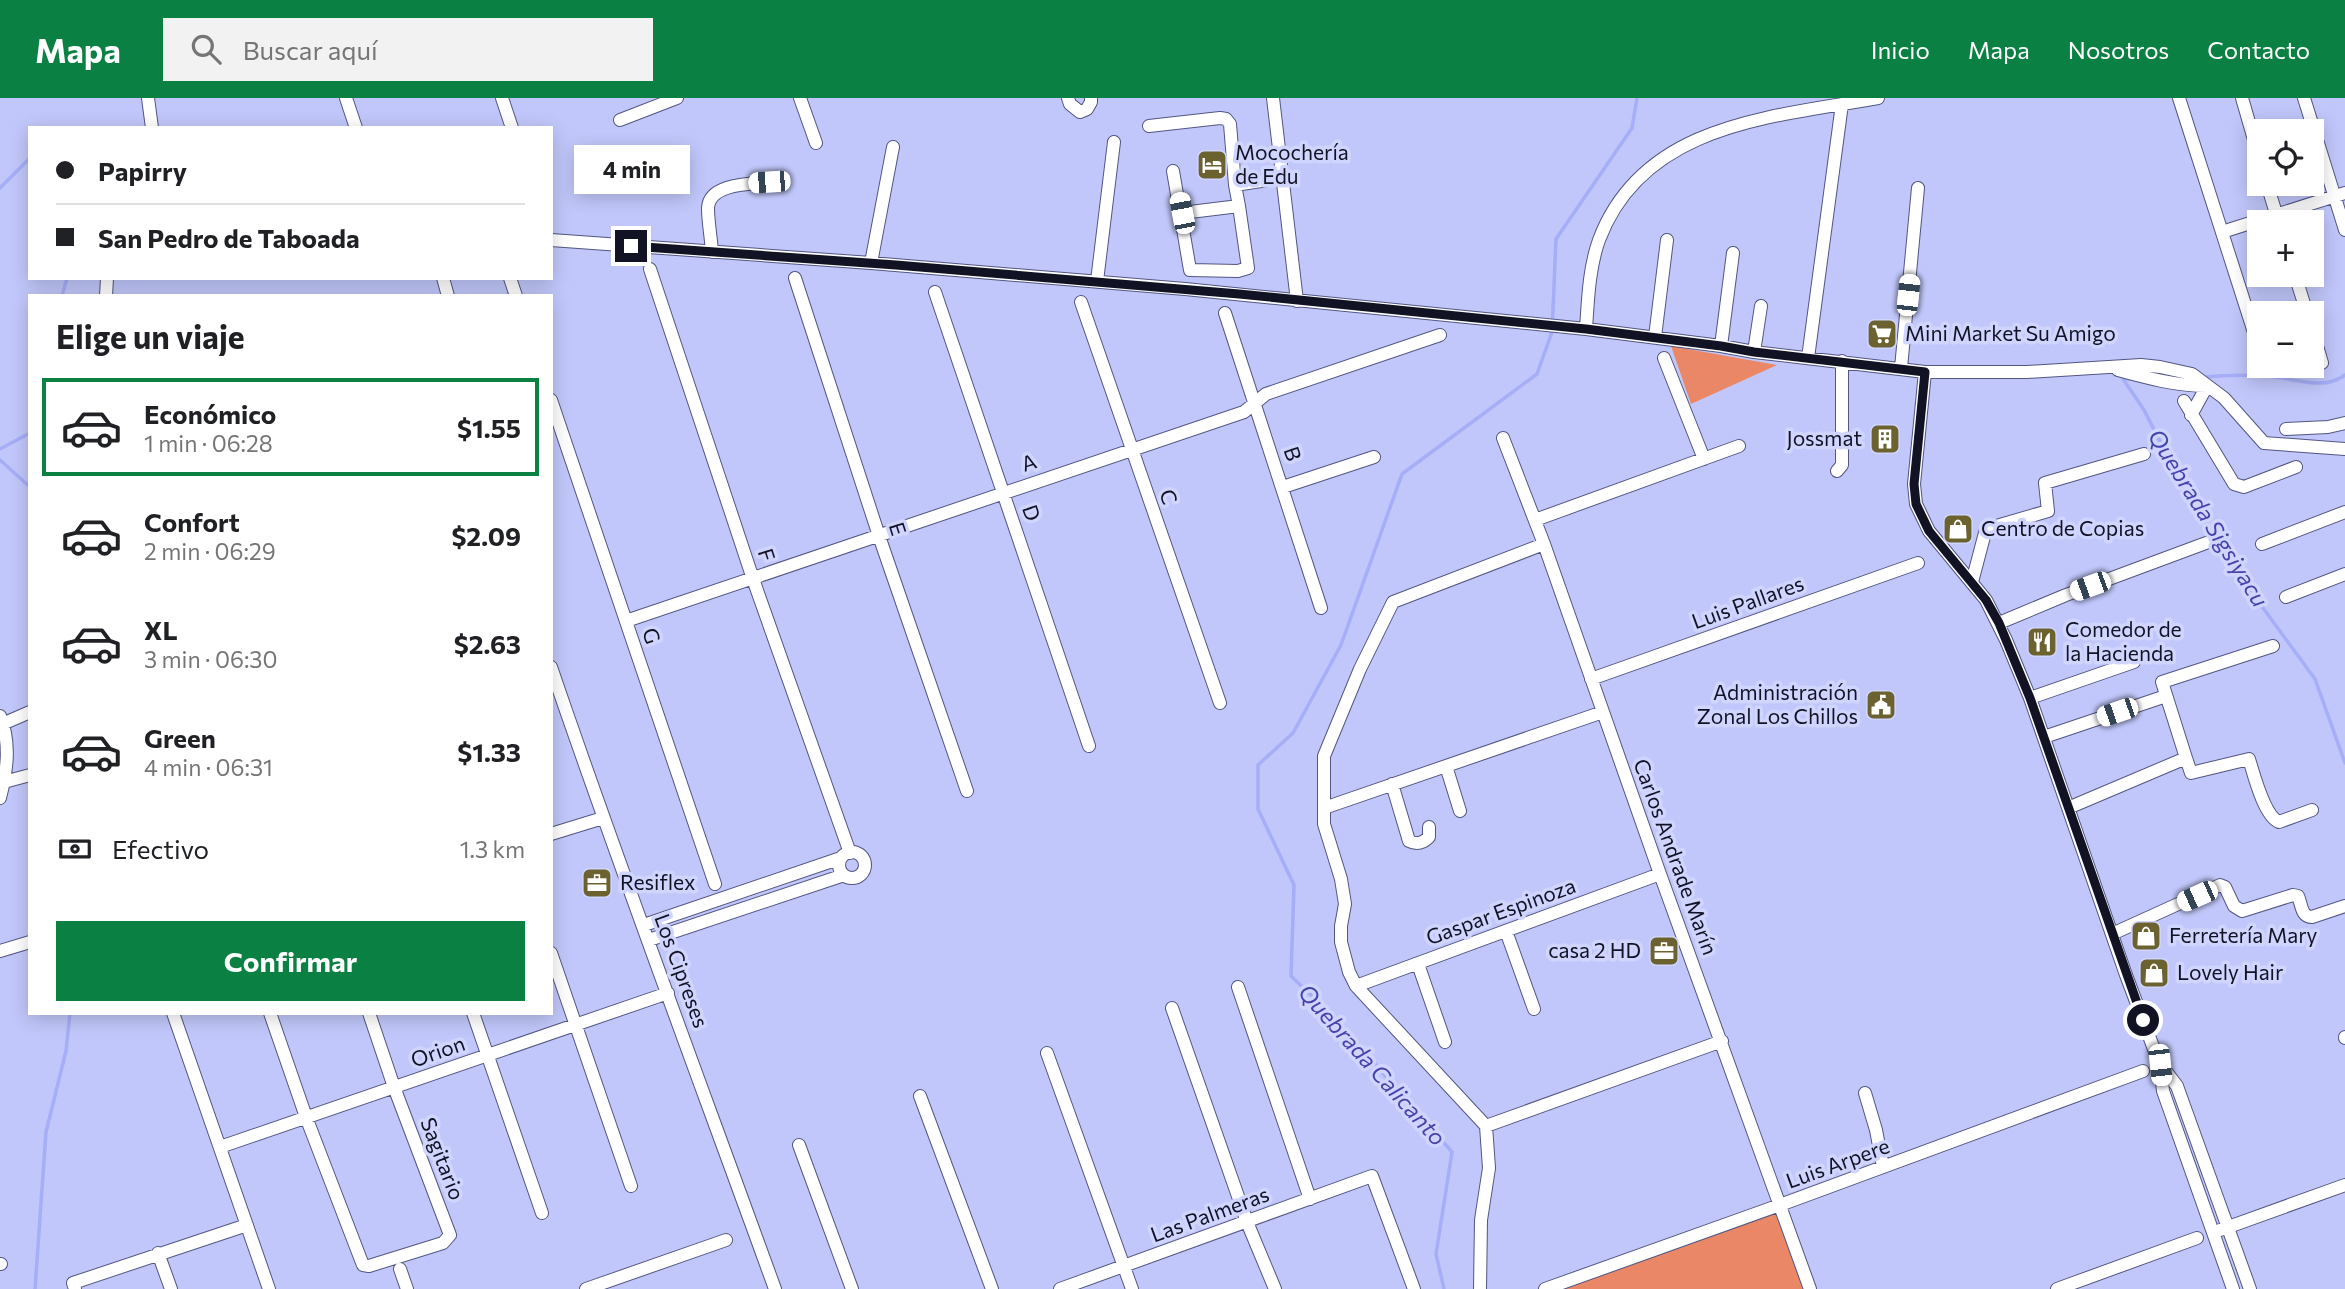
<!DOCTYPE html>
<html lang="es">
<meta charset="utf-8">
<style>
:root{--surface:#fff;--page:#f2f2f2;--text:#202124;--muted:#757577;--line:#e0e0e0;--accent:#0b8043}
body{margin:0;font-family:Commissioner,sans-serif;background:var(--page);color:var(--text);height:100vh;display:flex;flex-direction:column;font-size:26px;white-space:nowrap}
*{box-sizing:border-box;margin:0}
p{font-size:23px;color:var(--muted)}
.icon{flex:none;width:38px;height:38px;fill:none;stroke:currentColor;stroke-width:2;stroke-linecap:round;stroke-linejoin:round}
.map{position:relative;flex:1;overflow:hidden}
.drawer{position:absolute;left:28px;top:196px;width:525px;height:721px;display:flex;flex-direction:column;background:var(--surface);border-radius:0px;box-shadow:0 4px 18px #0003}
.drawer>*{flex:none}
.banner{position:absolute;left:28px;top:28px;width:525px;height:154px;border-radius:0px;box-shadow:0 4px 18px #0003;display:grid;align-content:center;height:154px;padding:0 28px;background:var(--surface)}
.buttons{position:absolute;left:2247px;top:21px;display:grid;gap:14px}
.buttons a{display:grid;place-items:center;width:77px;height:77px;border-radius:0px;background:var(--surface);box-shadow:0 4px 18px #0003;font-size:35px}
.end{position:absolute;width:32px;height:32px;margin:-16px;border:9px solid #111224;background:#fff;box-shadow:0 0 0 4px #fff}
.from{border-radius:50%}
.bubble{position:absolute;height:49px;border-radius:0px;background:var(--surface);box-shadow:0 4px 18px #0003;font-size:23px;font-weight:700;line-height:49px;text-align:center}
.car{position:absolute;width:21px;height:42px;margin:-21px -10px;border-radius:9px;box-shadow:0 0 5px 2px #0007;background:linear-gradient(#fff 24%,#345 0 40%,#fff 0 76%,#345 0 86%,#fff 0)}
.banner b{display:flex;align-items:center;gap:24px;height:66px;font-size:26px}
.banner b+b{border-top:2px solid var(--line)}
.banner i{width:18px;height:18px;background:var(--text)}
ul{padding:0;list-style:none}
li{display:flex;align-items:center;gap:21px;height:98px;margin:0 14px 10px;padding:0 14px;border:4px solid transparent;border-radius:0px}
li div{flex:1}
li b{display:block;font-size:26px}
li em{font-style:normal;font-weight:700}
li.current{border-color:var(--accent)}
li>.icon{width:63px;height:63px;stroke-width:1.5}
h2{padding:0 28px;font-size:32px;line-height:84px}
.pay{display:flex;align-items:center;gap:18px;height:77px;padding:0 28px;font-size:26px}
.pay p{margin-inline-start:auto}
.primary-button{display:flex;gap:14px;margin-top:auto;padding:14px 28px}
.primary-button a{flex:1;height:80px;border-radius:0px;background:var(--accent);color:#fff;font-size:28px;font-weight:700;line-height:80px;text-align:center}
header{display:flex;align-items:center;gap:42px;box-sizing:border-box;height:98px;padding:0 35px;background:var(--accent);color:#fff}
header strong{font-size:33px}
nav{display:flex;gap:38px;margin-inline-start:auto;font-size:24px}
.search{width:490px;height:63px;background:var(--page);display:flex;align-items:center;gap:18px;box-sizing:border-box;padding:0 24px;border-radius:0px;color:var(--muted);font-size:26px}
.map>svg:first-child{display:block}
.green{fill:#e98766}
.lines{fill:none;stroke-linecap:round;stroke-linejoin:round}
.stream{stroke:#a6aef8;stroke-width:3.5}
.minor-casing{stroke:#525682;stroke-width:14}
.minor{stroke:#fff;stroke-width:12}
.route{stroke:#111224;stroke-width:9}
.labels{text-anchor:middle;stroke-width:7;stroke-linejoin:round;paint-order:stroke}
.poi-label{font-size:21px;fill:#111224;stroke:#d0d5ff;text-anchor:start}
.street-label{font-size:21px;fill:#111224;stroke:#d0d5ff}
.water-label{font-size:23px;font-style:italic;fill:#4743ac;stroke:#d0d5ff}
</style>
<header>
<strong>Mapa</strong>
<div class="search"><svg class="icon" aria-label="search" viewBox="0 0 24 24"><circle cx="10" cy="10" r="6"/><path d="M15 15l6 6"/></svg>Buscar aquí</div>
<nav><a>Inicio</a><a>Mapa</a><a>Nosotros</a><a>Contacto</a></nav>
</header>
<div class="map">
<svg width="2345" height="1191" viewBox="0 0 2345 1191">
<rect width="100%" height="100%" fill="#c1c7fa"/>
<path class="green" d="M1671 248 1777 267 1691 306Z
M1780 1107 1810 1191H1545Z"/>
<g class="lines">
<path class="stream" d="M0 90 30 60
M62 198 67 180
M2206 279C2225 277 2246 277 2266 278 2292 279 2322 294 2345 277
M2133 281H2123L2144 312 2183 388 2233 469 2315 581 2345 665
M0 351 30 335
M0 362 30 389
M35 1191 46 1034 66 953 70 915
M1444 1191 1436 1156 1452 1054 1335 920 1291 878 1294 787 1258 711V667L1293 635 1341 547 1402 376 1537 276 1552 234 1556 141 1632 30 1637 0"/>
<g class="minor-casing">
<path id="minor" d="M148 0 152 30
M346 0 356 30
M502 0 512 30
M800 0 816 45
M1068 0 1070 6 1080 14 1087 11 1091 4V0
M1273 0 1297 203
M2179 0 2259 250
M2242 0 2259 59
M2304 0 2345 132
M620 22 677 0
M1149 28 1220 20 1226 21 1230 26 1235 87
M1173 73 1190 172 1238 173 1248 170 1239 108
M2267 86 2278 122
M1182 115 1239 108 1235 87 1282 80
M2222 134 2345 95
M551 142 871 165 1185 191 1586 231 1721 248 1754 254 1925 274H2027L2141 267 2160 269 2192 276 2224 300 2264 345 2345 351
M712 154C711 139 708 124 708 110 709 85 752 86 769 84
M871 165 893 49
M650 171 753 481 850 755
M2295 177 2307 215
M443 180 448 198
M510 180 516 198
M795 180 879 438 967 693
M1097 183 1114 44
M935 194 1089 648
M106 198 107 180
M1081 204 1220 605
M1225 215 1321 510
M1586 231C1588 201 1589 170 1599 142 1643 25 1773 19 1878 0
M2312 231 2322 265
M1655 239 1667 142
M1721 248 1733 155
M1754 254 1761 208
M1664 260 1704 361
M1808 260 1842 6
M1901 270 1918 90
M2118 272C2147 280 2177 288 2207 288
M1925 274 1914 386 1916 406 1929 433 1986 502 2006 542 2030 600 2126 877 2160 967 2163 993 2233 1191
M551 302 715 786
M2184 303 2234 386 2244 389 2296 369
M2191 317 2207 288
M2286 331 2328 329 2345 325
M1503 340 1544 446 1660 776 1810 1191
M1837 373 1842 367V263
M1283 389 1374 359
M1535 422 1739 348
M2262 446 2345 414
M1972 484 1986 431 2048 413 2045 385 2144 356
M2286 499 2345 476
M626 523 1244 314 1266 296 1440 237
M1999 525 2066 497 2206 445
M551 569C622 777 700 984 775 1191
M1591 581 1918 465
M2030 600 2134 564
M0 618C11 645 7 673 0 700
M0 627 30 614
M2044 639 2166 598
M2186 660 2191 675 2249 661C2254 677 2264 718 2279 724L2312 712
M1446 668 1460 713
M4 684 30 677
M1392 686 1409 743C1417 747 1423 745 1429 739V729
M1324 710 1603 614
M2068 710 2186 660 2162 584 2273 548
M551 736 603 720
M839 767a13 13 0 1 1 26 0a13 13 0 1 1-26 0Z
M644 827 841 760
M1506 833 1534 911
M2112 836 2220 787 2225 789 2234 808 2242 813 2293 797 2298 798C2302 807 2301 819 2312 819L2345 808
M649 842 844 777
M0 853 30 844
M551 855 631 1088
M1418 866 1445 944
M1356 888 1660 776
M1238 889 1310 1101
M1172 910 1247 1124 1275 1191
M173 915 269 1191
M270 915 306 1019 361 1162 363 1167 369 1168 443 1145 450 1137 394 989 369 915
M473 915 542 1115
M2345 939V940
M1047 955 1132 1191
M2161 967 2177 988 2250 1191
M1865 995 1876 1032 1883 1069
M920 998 992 1191
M1486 1028 1722 943
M799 1047 852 1191
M220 1049 668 895
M2220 1132 2345 1087
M158 1155 171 1191
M0 1166H1
M400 1171 407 1191
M75 1191 73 1185 247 1127
M586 1191 726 1142
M1060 1191 1372 1078 1414 1191
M1480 1191 1481 1122 1489 1070 1486 1028 1356 888 1349 874 1341 844V828L1345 806 1341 781 1324 726V658L1360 571 1393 504 1544 446
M1545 1191 1780 1107 2143 973
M2057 1191 2197 1140"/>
</g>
<use href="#minor" class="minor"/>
</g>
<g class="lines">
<path class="route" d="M631 148 896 167 1239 196 1586 231 1721 248 1754 254 1925 274 1914 386 1916 406 1929 433 1986 502 1999 525 2030 600 2143 922"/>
</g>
<defs>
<g id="hotel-square" transform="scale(1.575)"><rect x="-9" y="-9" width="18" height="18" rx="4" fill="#6c622f" stroke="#d0d5ff"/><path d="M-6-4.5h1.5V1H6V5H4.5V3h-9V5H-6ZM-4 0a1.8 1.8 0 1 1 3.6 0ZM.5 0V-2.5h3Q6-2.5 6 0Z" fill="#fff"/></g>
<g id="supermarket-square" transform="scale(1.575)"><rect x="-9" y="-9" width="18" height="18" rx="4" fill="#6c622f" stroke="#d0d5ff"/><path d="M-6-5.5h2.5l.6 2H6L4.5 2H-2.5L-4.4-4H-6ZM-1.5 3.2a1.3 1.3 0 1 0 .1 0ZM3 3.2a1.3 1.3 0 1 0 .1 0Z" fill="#fff"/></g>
<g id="building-square" transform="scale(1.575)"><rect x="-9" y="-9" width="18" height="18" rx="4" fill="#6c622f" stroke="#d0d5ff"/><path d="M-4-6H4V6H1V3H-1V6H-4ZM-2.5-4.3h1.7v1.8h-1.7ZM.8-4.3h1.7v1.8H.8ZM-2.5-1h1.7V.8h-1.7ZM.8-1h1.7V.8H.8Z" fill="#fff"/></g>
<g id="shop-square" transform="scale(1.575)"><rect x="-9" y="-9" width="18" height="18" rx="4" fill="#6c622f" stroke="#d0d5ff"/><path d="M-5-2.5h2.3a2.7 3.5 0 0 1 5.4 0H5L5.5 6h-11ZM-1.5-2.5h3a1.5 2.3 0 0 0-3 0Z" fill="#fff"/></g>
<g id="restaurant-square" transform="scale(1.575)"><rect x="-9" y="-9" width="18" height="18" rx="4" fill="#6c622f" stroke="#d0d5ff"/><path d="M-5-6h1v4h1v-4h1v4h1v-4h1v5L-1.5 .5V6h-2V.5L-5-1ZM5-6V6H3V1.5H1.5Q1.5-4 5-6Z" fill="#fff"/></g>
<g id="civic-square" transform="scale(1.575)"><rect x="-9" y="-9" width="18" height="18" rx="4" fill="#6c622f" stroke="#d0d5ff"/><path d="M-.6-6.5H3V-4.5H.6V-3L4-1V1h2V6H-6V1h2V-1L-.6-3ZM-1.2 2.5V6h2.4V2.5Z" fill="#fff"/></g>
<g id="office-square" transform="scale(1.575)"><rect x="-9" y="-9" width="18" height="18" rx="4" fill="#6c622f" stroke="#d0d5ff"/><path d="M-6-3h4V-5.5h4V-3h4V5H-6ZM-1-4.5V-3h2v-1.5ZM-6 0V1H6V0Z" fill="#fff"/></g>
</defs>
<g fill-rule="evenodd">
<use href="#hotel-square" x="1212" y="67"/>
<use href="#supermarket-square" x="1882" y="236"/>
<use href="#building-square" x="1885" y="341"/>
<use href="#shop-square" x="1958" y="431"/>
<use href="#restaurant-square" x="2042" y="544"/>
<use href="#civic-square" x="1881" y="607"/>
<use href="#office-square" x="597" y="785"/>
<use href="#shop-square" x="2146" y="838"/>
<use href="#office-square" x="1664" y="853"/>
<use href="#shop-square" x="2154" y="875"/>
</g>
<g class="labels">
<g class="poi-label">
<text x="1235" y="62">Mocochería<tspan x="1235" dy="24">de Edu</tspan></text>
<text x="1905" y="243">Mini Market Su Amigo</text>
<text x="1862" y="348" text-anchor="end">Jossmat</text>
<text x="1981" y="438">Centro de Copias</text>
<text x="2065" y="539">Comedor de<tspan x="2065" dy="24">la Hacienda</tspan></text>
<text x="1858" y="602" text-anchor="end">Administración<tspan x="1858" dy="24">Zonal Los Chillos</tspan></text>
<text x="620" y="792">Resiflex</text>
<text x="2169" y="845">Ferretería Mary</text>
<text x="1641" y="860" text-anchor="end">casa 2 HD</text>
<text x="2177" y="882">Lovely Hair</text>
</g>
<g class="street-label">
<text transform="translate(1292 356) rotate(71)" y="7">B</text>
<text transform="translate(1029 365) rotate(-18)" y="7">A</text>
<text transform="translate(1168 399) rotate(71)" y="7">C</text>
<text transform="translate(1031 415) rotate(71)" y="7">D</text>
<text transform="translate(897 431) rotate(72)" y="7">E</text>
<text transform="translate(766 457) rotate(72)" y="7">F</text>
<text transform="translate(1748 505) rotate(-20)" y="7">Luis Pallares</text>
<text transform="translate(651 538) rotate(71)" y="7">G</text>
<text transform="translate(1675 759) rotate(70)" y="7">Carlos Andrade Marín</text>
<text transform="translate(1501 814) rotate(-20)" y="7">Gaspar Espinoza</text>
<text transform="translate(681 873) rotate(70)" y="7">Los Cipreses</text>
<text transform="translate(438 954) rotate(-19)" y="7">Orion</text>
<text transform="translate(442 1061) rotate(69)" y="7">Sagitario</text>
<text transform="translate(1838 1066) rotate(-20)" y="7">Luis Arpere</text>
<text transform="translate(1210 1117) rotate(-20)" y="7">Las Palmeras</text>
</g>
<g class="water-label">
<text transform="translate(2208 420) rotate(58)" y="8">Quebrada Sigsiyacu</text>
<text transform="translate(1372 967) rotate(48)" y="8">Quebrada Calicanto</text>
</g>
</g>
</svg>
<div class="buttons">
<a><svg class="icon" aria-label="locate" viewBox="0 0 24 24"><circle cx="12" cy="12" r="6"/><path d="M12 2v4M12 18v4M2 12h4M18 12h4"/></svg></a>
<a>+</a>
<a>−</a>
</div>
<i class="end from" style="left:2143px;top:922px"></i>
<i class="end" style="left:631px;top:148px"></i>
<div class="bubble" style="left:574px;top:47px;width:116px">4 min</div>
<i class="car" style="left:769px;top:84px;rotate:266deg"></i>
<i class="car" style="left:1182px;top:115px;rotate:349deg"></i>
<i class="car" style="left:1908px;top:197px;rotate:6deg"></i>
<i class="car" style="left:2090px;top:488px;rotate:250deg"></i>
<i class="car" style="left:2117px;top:614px;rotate:251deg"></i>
<i class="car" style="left:2197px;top:798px;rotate:246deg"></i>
<i class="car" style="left:2160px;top:967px;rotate:174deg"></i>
<div class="banner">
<b><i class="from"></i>Papirry</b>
<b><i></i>San Pedro de Taboada</b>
</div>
<section class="drawer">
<h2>Elige un viaje</h2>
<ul>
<li class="current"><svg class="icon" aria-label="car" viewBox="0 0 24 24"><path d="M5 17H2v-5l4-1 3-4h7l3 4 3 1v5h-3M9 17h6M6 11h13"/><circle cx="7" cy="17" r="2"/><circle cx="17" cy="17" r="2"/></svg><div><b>Económico</b><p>1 min · 06:28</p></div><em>$1.55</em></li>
<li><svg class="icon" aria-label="car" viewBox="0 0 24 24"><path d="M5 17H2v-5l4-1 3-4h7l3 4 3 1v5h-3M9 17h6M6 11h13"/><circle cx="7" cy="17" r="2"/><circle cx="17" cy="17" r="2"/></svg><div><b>Confort</b><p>2 min · 06:29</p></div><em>$2.09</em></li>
<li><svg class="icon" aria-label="car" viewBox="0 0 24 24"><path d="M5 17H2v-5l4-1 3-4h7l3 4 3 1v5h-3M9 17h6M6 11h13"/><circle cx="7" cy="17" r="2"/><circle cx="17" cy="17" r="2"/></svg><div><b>XL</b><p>3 min · 06:30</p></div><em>$2.63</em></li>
<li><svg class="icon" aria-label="car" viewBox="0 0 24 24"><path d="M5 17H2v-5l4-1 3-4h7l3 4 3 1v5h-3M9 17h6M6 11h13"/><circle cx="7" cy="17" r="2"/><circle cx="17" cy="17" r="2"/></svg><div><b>Green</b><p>4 min · 06:31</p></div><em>$1.33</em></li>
</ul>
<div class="pay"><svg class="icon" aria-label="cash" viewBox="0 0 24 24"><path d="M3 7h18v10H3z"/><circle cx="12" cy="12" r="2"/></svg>Efectivo<p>1.3 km</p></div>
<div class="primary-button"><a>Confirmar</a></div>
</section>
</div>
